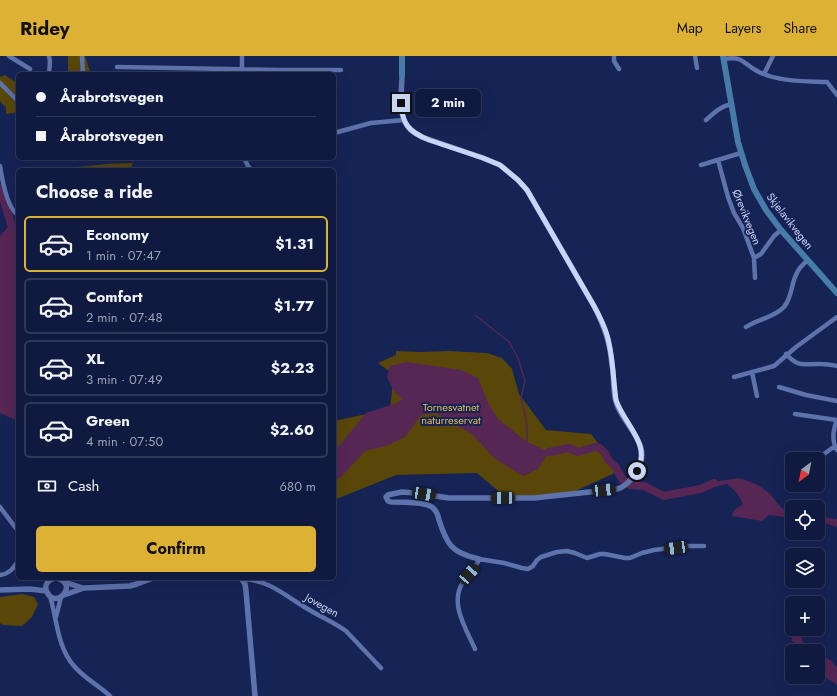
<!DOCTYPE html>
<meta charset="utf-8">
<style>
:root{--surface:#101a40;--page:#192347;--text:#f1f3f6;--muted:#9ca1b1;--line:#303859;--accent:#ddb133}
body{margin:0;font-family:Jost,sans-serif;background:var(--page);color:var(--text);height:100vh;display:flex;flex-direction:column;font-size:15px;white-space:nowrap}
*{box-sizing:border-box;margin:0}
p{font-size:13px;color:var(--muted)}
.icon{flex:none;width:22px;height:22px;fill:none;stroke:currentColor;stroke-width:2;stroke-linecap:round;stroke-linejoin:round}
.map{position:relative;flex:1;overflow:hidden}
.side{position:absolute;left:16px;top:112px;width:320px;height:412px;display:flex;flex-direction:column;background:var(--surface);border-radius:6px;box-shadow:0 4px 16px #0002,0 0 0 1px var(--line)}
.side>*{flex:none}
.banner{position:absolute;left:16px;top:16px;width:320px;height:88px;border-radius:6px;box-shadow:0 4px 16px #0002,0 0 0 1px var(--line);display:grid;align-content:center;height:88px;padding:0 20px;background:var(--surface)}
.needle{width:26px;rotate:212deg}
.tools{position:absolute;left:785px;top:396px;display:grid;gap:8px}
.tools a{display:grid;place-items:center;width:40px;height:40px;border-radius:6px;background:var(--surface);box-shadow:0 4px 16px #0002,0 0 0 1px var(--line);font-size:20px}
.end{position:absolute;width:18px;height:18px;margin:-9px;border:5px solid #c8d5f5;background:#111;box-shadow:0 0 0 2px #111}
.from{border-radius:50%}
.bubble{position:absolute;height:28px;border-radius:6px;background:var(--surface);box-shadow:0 4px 16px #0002,0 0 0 1px var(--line);font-size:13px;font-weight:700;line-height:28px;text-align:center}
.car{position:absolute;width:12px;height:24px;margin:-12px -6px;border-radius:5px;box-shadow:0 0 3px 1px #0007;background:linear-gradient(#222 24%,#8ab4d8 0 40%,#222 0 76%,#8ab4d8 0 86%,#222 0)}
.banner b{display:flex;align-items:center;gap:14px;height:38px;font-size:15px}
.banner b+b{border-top:1px solid var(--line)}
.banner i{width:10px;height:10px;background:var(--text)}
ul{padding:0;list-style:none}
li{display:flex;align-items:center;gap:12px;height:56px;margin:0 8px 6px;padding:0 12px;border:2px solid var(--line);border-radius:6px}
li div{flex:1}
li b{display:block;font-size:15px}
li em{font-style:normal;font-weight:700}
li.selected{border-color:var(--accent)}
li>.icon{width:36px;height:36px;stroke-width:1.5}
h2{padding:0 20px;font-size:18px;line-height:48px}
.pay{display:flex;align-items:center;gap:10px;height:44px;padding:0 20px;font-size:15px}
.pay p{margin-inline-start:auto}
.cta{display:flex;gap:8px;margin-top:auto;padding:8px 20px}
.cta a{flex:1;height:46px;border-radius:6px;background:var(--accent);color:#111;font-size:16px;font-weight:700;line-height:46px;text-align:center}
header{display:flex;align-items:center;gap:24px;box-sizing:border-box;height:56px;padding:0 20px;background:var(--accent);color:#111}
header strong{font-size:19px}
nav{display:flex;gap:22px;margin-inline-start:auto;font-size:14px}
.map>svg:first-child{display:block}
.green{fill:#594609}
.water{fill:#562654}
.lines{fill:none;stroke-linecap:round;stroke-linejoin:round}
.stream{stroke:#562654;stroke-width:1.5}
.river{stroke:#562654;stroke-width:8}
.minor{stroke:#5e72ac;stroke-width:4.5}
.tertiary{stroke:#5e72ac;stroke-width:5.5}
.secondary{stroke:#477ca9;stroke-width:6}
.route{stroke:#c8d5f5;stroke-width:5}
.labels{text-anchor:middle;stroke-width:4;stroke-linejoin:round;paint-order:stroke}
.street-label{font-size:11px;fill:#c8d5f5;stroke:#162355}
.park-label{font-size:11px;fill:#e5bf59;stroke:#162355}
</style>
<header>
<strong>Ridey</strong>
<nav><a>Map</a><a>Layers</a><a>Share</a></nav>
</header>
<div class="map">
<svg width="837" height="640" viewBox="0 0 837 640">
<rect width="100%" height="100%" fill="#162355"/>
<path class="green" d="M68 0H85L91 18H68Z
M5 19 18 28V54L14 57 6 58V52L0 45V21Z
M133 107 130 114H45L107 108Z
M396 295 421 296 449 295 487 297 502 302 512 313 519 338 546 374 591 378 619 415 571 437 536 441 503 439 477 417 396 419 334 444V365L390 353 395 309 390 310 389 315 378 307 396 299Z
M22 538 34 541 38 548 32 561 22 570 3 569 0 567V541Z"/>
<path class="water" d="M8 171 10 172 18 171V363H13L0 357V180Z
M406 306 461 314 478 322 488 347 498 363 527 386 549 396 538 413 523 420 494 402 473 379 436 357 421 359 405 381 386 390 365 395 340 422 334 424V390L340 389 366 357 397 347 402 343 394 335 387 321 390 310Z
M738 422C750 425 760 429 769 437 776 445 782 455 792 459V462L769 459 762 465 732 460C732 454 739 451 743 448 739 439 735 434 727 428L715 431 714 427 720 425Z
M818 461 837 463V471L828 468 818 466Z
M792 567V573H801C800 580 804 589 808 595H800L798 591 792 585 790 570Z
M818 598 830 604 837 611V629L836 628 822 619 818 618Z"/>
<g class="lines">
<path class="stream" d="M475 259 509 286 518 302 525 325 521 342 526 363 527 375V386"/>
<path class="river" d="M0 132 12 171
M549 396 569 392 578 396 595 391 600 392 605 397 608 404 615 410 622 423 630 429 644 430 664 440 700 433 714 427"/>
<path class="minor" d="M9 0 30 13
M49 0 50 6 49 18
M82 0 83 18
M614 0V5L619 13
M695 0 697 12
M724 3C744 0 742 7 757 15 778 26 804 25 827 26L837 39
M117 11 280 14H341
M242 13V0
M764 18 773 0
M0 27 18 45
M706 64C715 56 721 50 732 48
M334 77 371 67 404 64
M244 102 248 110 252 114
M718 104 728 141 734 157 743 172 754 202 755 222
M701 109 741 97
M0 110C2 123 7 152 18 159
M754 202 761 198 774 180 781 174
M746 271C757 263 774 262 784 251 792 241 791 229 796 219 798 213 803 208 808 204
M786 298C800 313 804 307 821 308 826 308 832 309 837 310
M752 316 757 340
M734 321 774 310 796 291 837 261
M779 331 806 339 837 345
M795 358 837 364
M837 364C833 374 831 384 837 394
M817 403 835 390
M0 451 18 475
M0 519C9 518 13 513 18 505
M242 523C267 523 286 540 306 552 319 560 333 566 346 575L381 612
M50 540C57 563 57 591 74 610 84 622 98 629 110 640
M56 561 61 541
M475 593C466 573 449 547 463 526 468 518 476 513 479 503L504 507 522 512 528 513 533 510 537 504 541 501 557 496 567 495 575 497 587 502 600 498H605L625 502H630L642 497 654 494 685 490H704"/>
<path class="tertiary" d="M402 19C402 35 397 59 409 72 412 76 417 78 422 81L483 102 500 109 518 124 527 134 594 250C604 270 610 286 612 309 614 320 613 331 615 342 620 369 657 388 635 418 631 424 625 431 617 433L534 442H449L415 437 402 436 392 438 388 439 386 441 388 445 391 446C400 446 425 446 432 451 436 454 438 459 439 464 447 489 452 497 479 503
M55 522C49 523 43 529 47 536 56 555 80 527 56 522
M241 522 245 528 246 535 255 640
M64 526 83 532
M0 534 30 533 46 535
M64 539 84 532 130 530 137 528 153 522"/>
<path class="secondary" d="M402 0V19
M723 0 738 86 745 109 754 133 766 154 781 174 837 237"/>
</g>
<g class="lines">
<path class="route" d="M401 47C402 68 409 76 429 84L483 102 500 109 518 124 527 134 594 250C599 259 604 269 607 279 613 299 613 322 616 344 624 368 652 388 637 415"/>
</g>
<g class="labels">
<g class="street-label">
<text transform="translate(747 161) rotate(68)" y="4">Ørevikvegen</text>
<text transform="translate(790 165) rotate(52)" y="4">Skjelavikvegen</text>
<text transform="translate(322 549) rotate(29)" y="4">Jovegen</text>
</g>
<g class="park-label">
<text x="451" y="355">Tornesvatnet<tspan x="451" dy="13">naturreservat</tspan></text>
</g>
</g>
</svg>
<div class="tools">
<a><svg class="needle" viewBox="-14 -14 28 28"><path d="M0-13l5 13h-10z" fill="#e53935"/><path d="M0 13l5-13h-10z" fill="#9ca1b1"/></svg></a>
<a><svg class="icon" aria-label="locate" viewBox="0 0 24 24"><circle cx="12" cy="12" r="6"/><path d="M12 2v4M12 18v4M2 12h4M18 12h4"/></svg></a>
<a><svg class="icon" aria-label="layers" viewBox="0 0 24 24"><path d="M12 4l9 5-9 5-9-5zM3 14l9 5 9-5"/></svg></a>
<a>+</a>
<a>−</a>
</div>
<i class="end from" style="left:637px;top:415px"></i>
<i class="end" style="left:401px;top:47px"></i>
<div class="bubble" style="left:415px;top:33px;width:66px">2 min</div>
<i class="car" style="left:604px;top:434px;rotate:85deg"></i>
<i class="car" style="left:424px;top:438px;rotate:100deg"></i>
<i class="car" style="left:503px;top:442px;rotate:270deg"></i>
<i class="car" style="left:676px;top:492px;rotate:262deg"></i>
<i class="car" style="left:469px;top:518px;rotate:42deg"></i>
<div class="banner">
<b><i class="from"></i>Årabrotsvegen</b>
<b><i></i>Årabrotsvegen</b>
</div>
<section class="side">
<h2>Choose a ride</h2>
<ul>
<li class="selected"><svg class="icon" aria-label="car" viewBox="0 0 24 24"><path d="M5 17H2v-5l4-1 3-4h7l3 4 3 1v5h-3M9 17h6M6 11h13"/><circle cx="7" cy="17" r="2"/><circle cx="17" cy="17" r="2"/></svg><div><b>Economy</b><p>1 min · 07:47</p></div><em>$1.31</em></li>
<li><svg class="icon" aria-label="car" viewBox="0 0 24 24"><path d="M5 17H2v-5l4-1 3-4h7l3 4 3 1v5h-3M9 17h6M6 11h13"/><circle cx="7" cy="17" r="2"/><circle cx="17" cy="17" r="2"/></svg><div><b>Comfort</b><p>2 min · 07:48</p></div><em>$1.77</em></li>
<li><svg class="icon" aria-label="car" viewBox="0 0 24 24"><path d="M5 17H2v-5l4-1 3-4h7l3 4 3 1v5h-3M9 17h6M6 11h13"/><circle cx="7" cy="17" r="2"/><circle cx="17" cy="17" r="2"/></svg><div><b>XL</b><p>3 min · 07:49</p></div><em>$2.23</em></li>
<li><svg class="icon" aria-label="car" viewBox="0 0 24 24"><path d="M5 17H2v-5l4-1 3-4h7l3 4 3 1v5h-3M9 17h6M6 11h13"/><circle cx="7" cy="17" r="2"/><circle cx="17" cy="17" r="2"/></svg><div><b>Green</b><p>4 min · 07:50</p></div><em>$2.60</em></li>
</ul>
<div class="pay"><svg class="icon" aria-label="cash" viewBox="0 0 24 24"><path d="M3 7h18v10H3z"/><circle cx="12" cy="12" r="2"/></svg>Cash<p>680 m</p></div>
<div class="cta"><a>Confirm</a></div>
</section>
</div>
